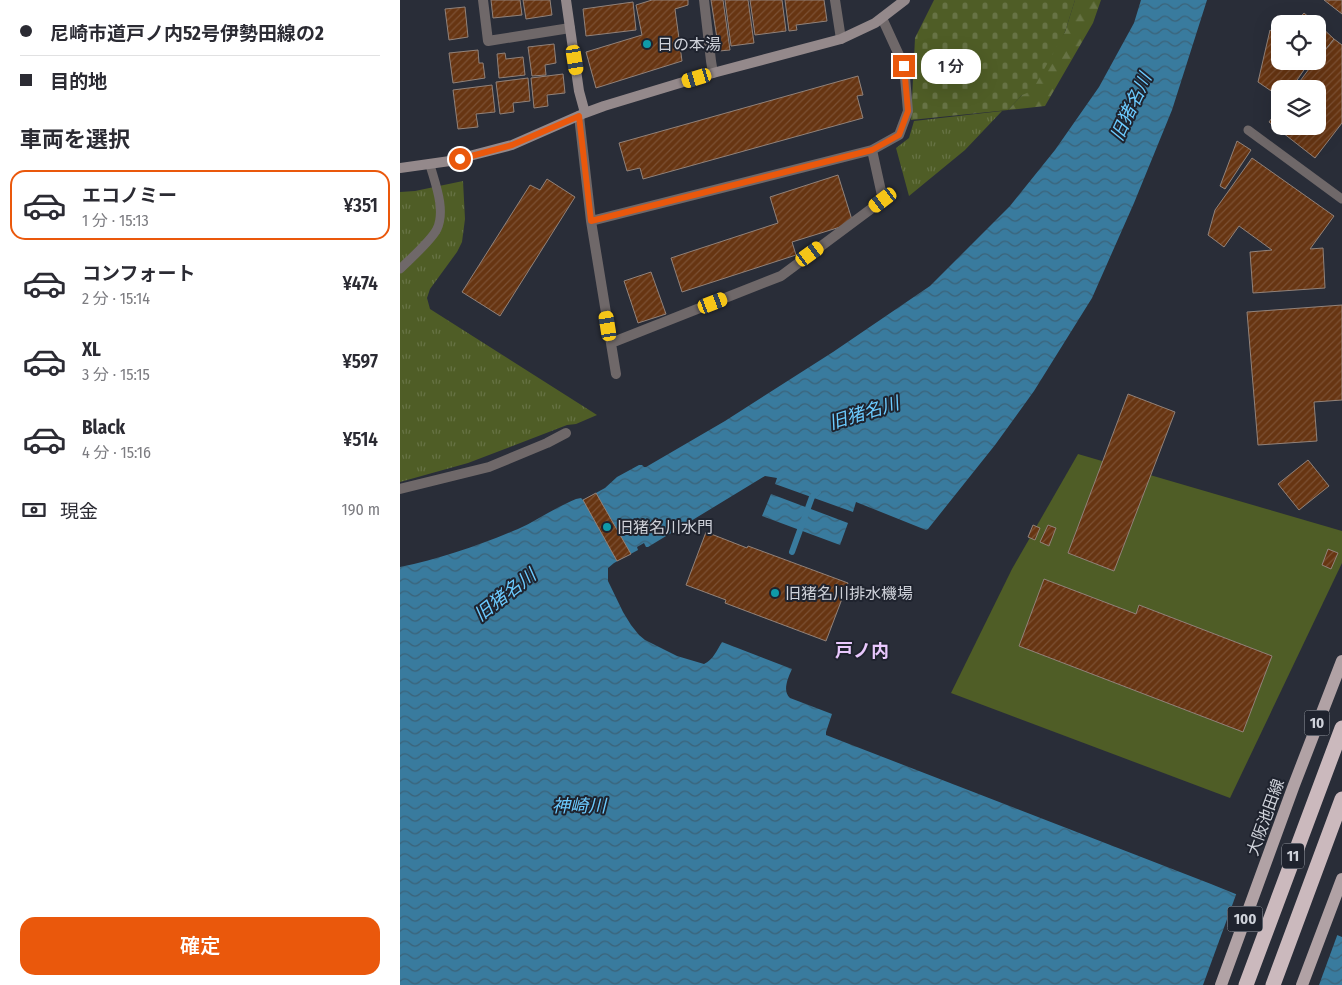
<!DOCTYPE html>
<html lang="ja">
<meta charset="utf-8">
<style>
:root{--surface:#fff;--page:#f7f7f7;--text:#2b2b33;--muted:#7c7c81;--line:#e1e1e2;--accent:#ea580c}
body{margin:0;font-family:"Fira Sans Condensed","Noto Sans JP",sans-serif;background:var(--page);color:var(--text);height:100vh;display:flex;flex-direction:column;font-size:19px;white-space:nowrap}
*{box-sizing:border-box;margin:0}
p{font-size:16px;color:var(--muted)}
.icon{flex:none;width:28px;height:28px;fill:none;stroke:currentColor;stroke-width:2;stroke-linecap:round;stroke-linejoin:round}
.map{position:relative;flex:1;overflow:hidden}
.side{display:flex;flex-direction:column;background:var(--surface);width:400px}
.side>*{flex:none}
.guide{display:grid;align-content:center;height:110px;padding:0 20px;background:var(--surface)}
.fabs{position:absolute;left:871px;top:15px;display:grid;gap:10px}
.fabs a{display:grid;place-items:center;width:55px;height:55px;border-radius:10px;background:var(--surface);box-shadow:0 5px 20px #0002;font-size:25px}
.end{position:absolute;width:22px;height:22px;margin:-11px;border:6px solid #ea580c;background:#fff;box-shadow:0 0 0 2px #fff}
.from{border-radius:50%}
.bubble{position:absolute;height:35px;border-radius:15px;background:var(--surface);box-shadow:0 5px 20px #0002;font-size:16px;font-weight:600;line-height:35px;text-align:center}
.car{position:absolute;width:15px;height:30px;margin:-15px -8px;border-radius:6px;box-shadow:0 0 4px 1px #0007;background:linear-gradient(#f5c518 24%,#345 0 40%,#f5c518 0 76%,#345 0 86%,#f5c518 0)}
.guide b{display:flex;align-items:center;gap:18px;height:48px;font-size:19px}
.guide b+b{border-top:1px solid var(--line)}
.guide i{width:12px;height:12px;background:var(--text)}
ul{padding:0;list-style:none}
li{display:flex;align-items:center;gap:15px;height:70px;margin:0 10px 8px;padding:0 10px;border:2px solid transparent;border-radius:15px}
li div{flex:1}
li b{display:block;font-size:19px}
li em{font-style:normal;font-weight:600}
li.active{border-color:var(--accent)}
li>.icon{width:45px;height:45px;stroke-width:1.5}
h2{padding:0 20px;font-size:22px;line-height:60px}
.pay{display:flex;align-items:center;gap:12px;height:55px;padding:0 20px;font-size:19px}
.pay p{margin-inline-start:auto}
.cta{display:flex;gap:10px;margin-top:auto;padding:10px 20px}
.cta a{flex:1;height:58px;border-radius:15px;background:var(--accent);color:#fff;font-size:20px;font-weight:600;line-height:58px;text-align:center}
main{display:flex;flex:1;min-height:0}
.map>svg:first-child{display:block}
.forest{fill:url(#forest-firs)}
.cemetery{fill:url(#cemetery-stones)}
.park{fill:url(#park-tufts)}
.pitch{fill:#4f5d26}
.water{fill:url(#water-waves)}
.pier{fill:#292d38}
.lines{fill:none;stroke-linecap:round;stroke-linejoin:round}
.stream{stroke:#397b9e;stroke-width:6}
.building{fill:url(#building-hatch);stroke:#91827a}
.lane{stroke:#6f6869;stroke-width:9}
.street{stroke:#6f6869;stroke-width:10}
.secondary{stroke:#94898b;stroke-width:10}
.primary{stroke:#b1a2a5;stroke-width:12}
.highway{stroke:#cbb9bd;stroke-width:15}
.route{stroke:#ea580c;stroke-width:6}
.culture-dot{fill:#0f9aa8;stroke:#1f232e;stroke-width:2}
.labels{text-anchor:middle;stroke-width:4;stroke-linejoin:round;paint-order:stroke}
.shield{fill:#1f232e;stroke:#9a9ea6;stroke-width:1}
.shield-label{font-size:15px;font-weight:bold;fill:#cfd2da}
.poi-label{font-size:16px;fill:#cfd2da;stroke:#1f232e;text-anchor:start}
.street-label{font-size:16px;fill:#cfd2da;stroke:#1f232e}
.water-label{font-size:18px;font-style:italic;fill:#6ccbff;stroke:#1f232e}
.neighbourhood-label{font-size:18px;font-weight:bold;fill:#e9c8fd;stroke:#1f232e}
</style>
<main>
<section class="side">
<div class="guide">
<b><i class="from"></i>尼崎市道戸ノ内52号伊勢田線の2</b>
<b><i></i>目的地</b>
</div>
<h2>車両を選択</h2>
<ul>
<li class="active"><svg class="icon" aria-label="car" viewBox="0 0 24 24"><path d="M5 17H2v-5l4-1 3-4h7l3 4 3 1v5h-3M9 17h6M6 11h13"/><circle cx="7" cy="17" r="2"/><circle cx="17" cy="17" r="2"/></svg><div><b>エコノミー</b><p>1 分 · 15:13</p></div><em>¥351</em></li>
<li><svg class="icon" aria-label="car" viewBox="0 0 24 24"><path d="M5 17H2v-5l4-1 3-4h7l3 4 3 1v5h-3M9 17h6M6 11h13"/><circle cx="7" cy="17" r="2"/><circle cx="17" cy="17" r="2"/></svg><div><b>コンフォート</b><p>2 分 · 15:14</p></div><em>¥474</em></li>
<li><svg class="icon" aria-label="car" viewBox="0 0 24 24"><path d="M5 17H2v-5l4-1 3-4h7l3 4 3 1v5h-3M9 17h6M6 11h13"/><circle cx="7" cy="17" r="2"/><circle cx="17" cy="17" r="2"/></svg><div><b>XL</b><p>3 分 · 15:15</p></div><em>¥597</em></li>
<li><svg class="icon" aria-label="car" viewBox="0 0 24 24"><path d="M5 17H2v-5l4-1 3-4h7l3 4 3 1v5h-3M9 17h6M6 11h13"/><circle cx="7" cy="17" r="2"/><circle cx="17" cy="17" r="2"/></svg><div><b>Black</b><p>4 分 · 15:16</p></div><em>¥514</em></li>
</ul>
<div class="pay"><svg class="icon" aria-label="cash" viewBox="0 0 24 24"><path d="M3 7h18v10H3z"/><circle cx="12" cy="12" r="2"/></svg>現金<p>190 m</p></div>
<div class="cta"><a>確定</a></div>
</section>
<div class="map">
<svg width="942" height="985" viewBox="0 0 942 985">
<defs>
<pattern id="forest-firs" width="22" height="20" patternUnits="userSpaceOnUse" patternTransform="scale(1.25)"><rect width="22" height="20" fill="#4f5d26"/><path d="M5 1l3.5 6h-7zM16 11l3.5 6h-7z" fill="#677345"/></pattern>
<pattern id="cemetery-stones" width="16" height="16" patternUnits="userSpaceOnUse" patternTransform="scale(1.25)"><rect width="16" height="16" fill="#4f5d26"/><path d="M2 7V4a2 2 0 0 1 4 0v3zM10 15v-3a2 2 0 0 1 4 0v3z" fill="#677345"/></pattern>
<pattern id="park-tufts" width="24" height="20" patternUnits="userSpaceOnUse" patternTransform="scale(1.25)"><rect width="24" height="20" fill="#4f5d26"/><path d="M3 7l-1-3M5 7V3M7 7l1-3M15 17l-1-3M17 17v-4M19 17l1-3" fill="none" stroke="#677345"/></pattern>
<pattern id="water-waves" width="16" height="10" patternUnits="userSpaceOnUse" patternTransform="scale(1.25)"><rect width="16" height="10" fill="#397b9e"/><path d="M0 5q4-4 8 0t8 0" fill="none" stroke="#3b6379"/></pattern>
<pattern id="building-hatch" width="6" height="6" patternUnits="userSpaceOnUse" patternTransform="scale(1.25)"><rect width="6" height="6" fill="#673512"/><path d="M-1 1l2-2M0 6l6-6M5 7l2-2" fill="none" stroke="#7c5134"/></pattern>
</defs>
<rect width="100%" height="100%" fill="#292d38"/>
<path class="forest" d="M675 0H701L693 23 645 106 608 110 622 95 665 32Z"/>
<path class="cemetery" d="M534 0H675L665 32 632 91 622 95 608 110 511 120 515 38Z"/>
<path class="park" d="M602 111 565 150 509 196 496 148 509 138 514 121Z
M63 181 65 219 62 242 57 252 30 289 27 298 30 309 197 415 176 424 167 425 68 463 0 482V192L15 191Z"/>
<path class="pitch" d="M678 454 942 531V563L830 798 551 693 612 569Z"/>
<path class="water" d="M741 0H807L772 110 734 203 692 298 634 391 595 445 528 529 526 530 456 502 453 512 375 484 377 478 365 476 248 547H246L244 543 237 547 238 550 214 563 208 568V581L223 612 231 625 239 635 245 640 277 656 304 664C313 660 317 650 322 642L392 669C388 678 382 691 390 698L432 714 426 732V735L811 884 942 937V985H0V567C40 559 80 545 118 529 138 520 156 507 176 499L181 498 183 500 205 488 217 477 239 465H242L244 467H246L325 421 433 352 530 286 610 206 655 150 699 87 734 23Z
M371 494 448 523 440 545 362 516Z"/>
<path class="pier" d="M837 892 938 933 919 985H803Z"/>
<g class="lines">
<path class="stream" d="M392 552 412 497 418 492"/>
</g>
<path class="building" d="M91 0H120L122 15 93 18Z
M123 0H150L152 15 126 19Z
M252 0H288V5L275 9 282 61 196 88 186 52 242 35 236 5Z
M311 0H323L330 50 319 51Z
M325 0H348L354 43 331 46Z
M350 0H382L386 31 355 35Z
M385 0H424L427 21 396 25 397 30 389 31Z
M924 0H942V14Z
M233 2 236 30 186 36 183 9Z
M65 7 68 37 49 40 45 9Z
M904 13 917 24H894Z
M918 24 934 39 918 59Z
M870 30 880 37V61H910L891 89H880V97L858 82Z
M934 39 942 45V123L915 158 869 122 880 107V126H918V89H894L915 61H918V59Z
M154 44 156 63 145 65 146 75 132 76 128 47Z
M78 50 79 63H83L85 78 53 83 49 53Z
M105 53 106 59 123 57 125 75 99 78 97 54Z
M163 74 165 93 147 95 148 106 134 108 131 78Z
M458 76 463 95 457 96 463 118 243 179 240 168 227 171 219 143Z
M128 78 130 101 113 103 114 112 100 114 96 82Z
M92 85 95 112 76 114 78 127 58 129 53 90Z
M837 141 851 150 825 189 820 186Z
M852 158 934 216 910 249 923 248 925 288 853 293 850 252 872 250 839 226 824 247 808 235 815 210Z
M438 175 453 223 392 242 396 255 282 292 271 258 378 223 370 197Z
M147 179 175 197 100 316 62 292 130 185 140 190Z
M251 272 266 314 238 323 224 281Z
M942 305V400L914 402 917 441 858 445 847 312Z
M728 394 775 412 714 571 668 553Z
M908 460 929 486 899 510 878 484Z
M196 493 231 554 217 561 183 500Z
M633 525 640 528 635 540 628 537Z
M648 525 656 528 649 546 640 542Z
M306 532 347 548 348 546 448 583 426 641 325 603 326 600 286 585Z
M928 549 938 553 931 569 922 565Z
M644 579 736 614 739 605 872 656 843 732 619 646Z"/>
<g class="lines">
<path class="lane" d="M848 130 942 199
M0 269C10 259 31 241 37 229 46 210 35 183 30 165"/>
<path class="street" d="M83 0 88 41 170 28
M304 0 311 61 313 73
M435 0 441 39
M179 116 191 221
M211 343 381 276 483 200 472 150
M216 374 191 221 472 150 499 135 508 111 504 66 482 18
M0 489 89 467 147 443 166 433"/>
<path class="secondary" d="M166 0 179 91 185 113
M0 168 50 161 112 145 185 113 204 106 313 73 441 39 475 23 505 0"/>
<path class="primary" d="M821 985 894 785 942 661
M902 985 942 879"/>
<path class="highway" d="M846 985 942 728
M873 985 942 799"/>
</g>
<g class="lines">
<path class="route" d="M60 159 112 145 179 116 191 221 472 150 499 135 508 111 504 66"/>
</g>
<g class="culture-dot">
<circle cx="247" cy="44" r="5"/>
<circle cx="207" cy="527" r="5"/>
<circle cx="375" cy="593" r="5"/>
</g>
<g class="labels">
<g class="shield">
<rect x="904.5" y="710.5" width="25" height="25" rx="4"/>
<rect x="882" y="843.5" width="22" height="25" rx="4"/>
<rect x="827.5" y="906.5" width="35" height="25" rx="4"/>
</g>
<g class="shield-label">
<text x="917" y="728">10</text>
<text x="893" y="861">11</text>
<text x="845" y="924">100</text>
</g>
<g class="poi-label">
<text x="257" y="50">日の本湯</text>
<text x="217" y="533">旧猪名川水門</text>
<text x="385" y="599">旧猪名川排水機場</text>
</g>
<g class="street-label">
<text transform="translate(865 817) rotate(-70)" y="6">大阪池田線</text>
</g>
<g class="water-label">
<text transform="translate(731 107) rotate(-65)" y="6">旧猪名川</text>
<text transform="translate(464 413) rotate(-17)" y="6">旧猪名川</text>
<text transform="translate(105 595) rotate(-38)" y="6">旧猪名川</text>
<text x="179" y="812">神崎川</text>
</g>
<g class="neighbourhood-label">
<text x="462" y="657">戸ノ内</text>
</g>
</g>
</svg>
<div class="fabs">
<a><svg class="icon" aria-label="locate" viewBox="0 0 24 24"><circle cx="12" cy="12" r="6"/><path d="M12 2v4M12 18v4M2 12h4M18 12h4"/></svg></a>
<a><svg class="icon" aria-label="layers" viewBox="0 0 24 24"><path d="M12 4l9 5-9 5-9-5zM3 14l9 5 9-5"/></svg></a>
</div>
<i class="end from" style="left:60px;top:159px"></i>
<i class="end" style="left:504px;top:66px"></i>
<div class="bubble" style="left:521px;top:49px;width:60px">1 分</div>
<i class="car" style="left:175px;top:60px;rotate:171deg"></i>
<i class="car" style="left:297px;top:78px;rotate:253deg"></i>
<i class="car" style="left:483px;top:200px;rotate:233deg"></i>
<i class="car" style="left:410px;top:254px;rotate:54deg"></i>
<i class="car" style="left:313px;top:303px;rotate:69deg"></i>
<i class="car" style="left:208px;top:326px;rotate:351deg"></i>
</div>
</main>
